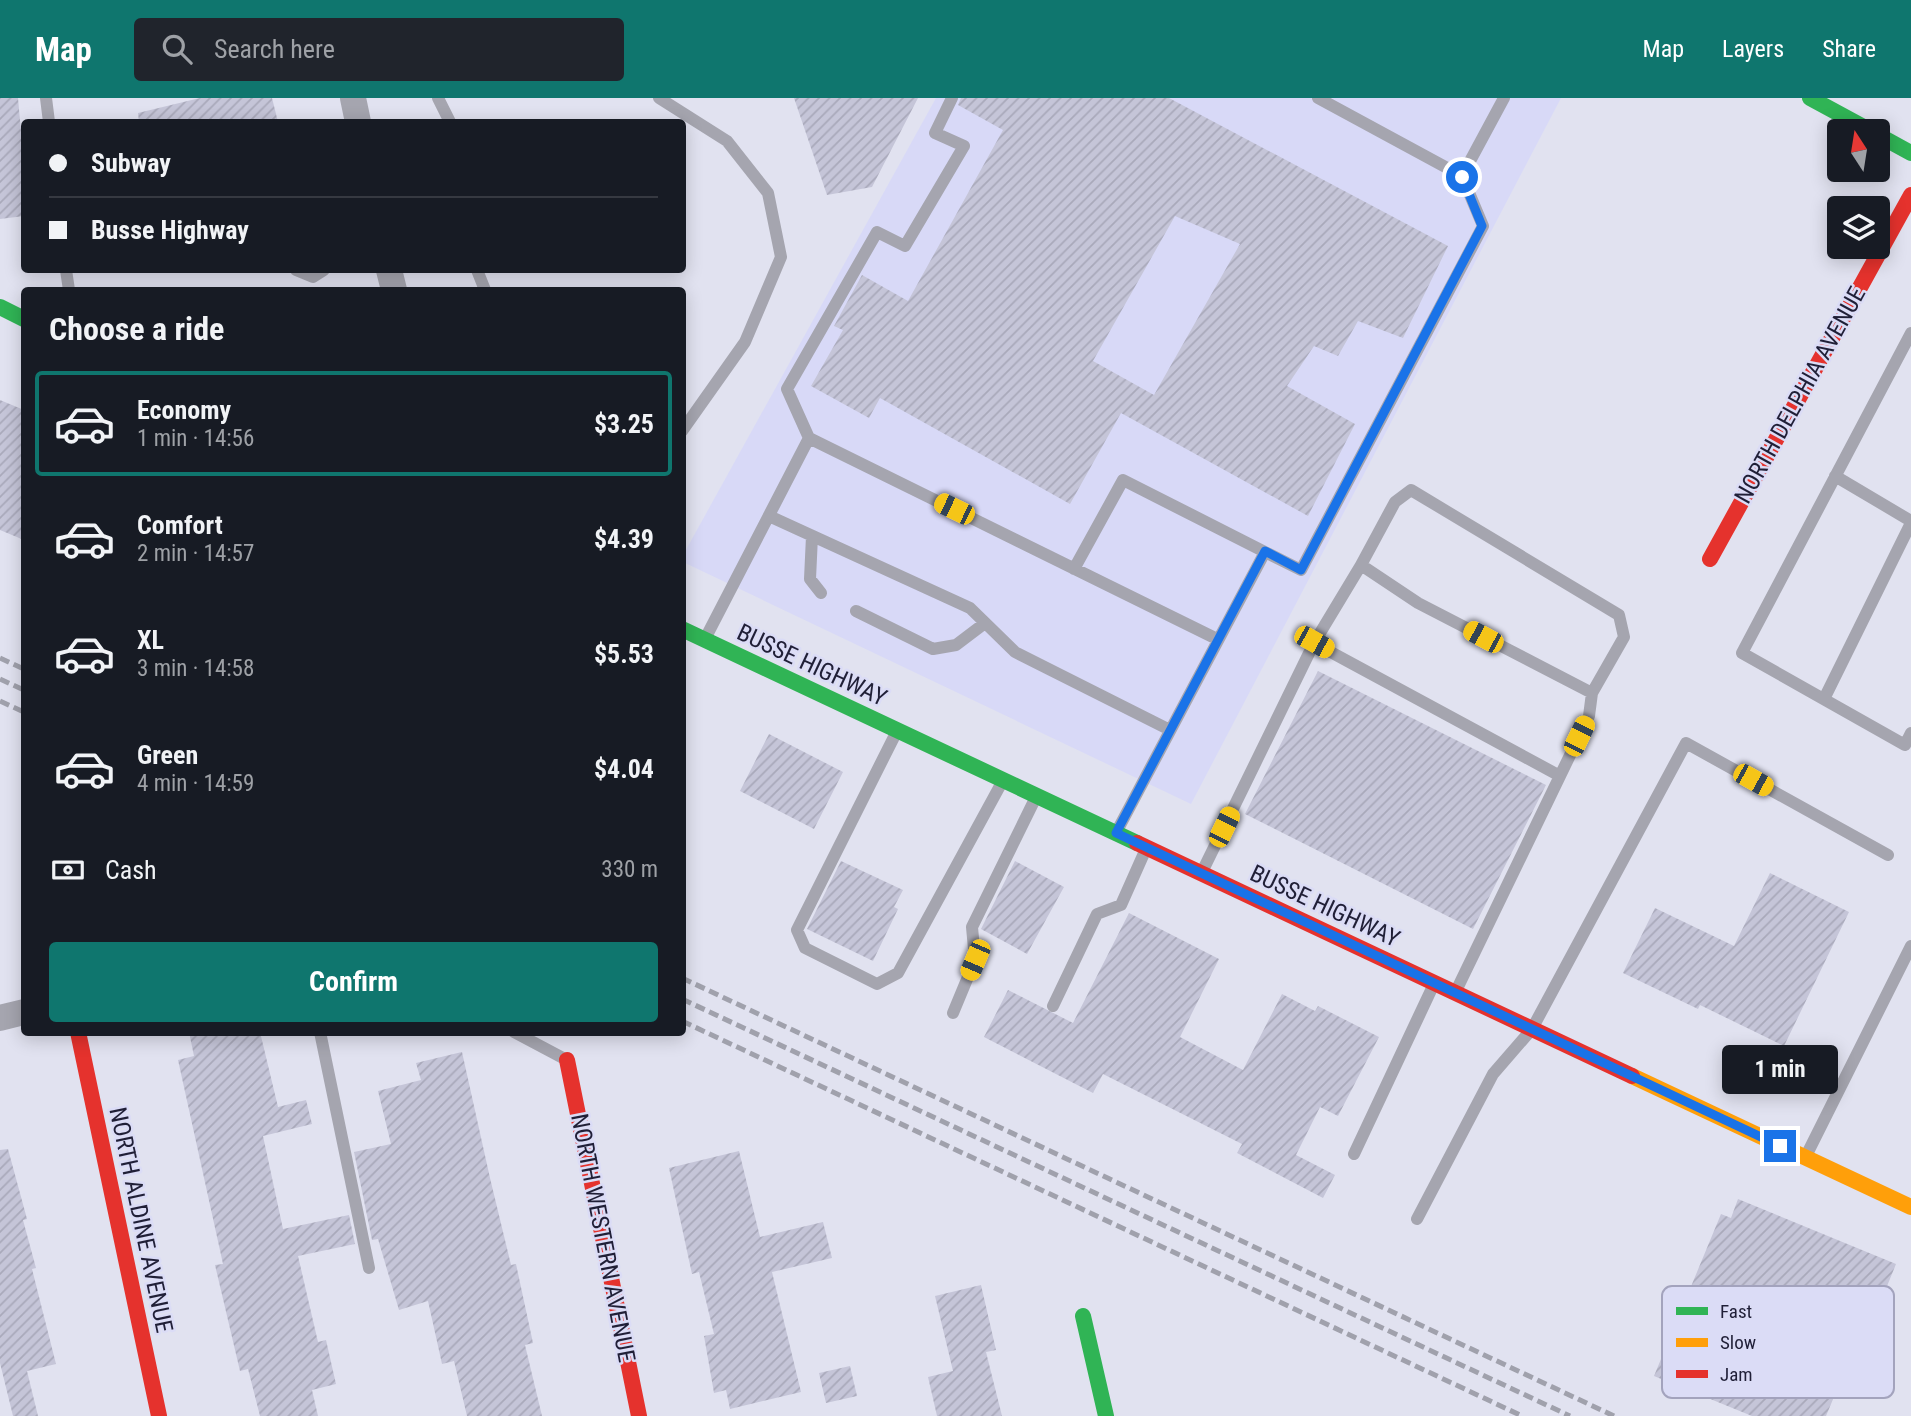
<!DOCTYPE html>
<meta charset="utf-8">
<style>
:root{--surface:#171b24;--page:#20242c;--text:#f1f3f6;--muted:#9ea1a6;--line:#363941;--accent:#0f766e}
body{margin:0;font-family:"Roboto Condensed",sans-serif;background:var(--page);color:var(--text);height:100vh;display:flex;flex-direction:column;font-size:26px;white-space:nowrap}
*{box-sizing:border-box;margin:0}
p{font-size:23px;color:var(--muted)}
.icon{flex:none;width:38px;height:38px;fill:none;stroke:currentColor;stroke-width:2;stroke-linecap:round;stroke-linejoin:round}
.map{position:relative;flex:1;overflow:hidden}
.side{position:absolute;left:21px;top:189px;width:665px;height:749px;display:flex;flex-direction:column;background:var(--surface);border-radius:7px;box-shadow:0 4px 18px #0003}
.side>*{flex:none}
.banner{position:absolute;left:21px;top:21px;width:665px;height:154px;border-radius:7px;box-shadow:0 4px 18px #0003;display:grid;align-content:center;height:154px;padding:0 28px;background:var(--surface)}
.needle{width:46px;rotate:348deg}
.fabs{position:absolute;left:1827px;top:21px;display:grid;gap:14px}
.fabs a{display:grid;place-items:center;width:63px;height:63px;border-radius:7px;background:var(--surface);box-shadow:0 4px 18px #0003;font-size:35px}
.end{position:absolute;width:32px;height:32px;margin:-16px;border:9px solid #1a73e8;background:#fff;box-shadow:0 0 0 4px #fff}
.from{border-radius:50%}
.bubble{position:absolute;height:49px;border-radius:7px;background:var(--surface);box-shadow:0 4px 18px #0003;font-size:23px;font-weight:700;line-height:49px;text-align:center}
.car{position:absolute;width:21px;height:42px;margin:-21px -10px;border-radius:9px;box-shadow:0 0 5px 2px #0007;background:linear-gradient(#f5c518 24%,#345 0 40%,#f5c518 0 76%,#345 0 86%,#f5c518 0)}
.banner b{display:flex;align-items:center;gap:24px;height:66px;font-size:26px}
.banner b+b{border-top:2px solid var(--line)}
.banner i{width:18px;height:18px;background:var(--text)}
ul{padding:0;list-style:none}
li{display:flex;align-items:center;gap:21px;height:105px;margin:0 14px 10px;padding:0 14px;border:4px solid transparent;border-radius:7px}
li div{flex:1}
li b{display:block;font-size:26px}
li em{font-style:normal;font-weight:700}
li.active{border-color:var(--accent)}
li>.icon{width:63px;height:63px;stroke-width:1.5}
h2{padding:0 28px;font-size:32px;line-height:84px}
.pay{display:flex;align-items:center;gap:18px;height:77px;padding:0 28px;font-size:26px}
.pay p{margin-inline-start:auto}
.cta{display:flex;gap:14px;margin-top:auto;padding:14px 28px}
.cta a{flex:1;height:80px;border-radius:7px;background:var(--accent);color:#fff;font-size:28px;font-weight:700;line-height:80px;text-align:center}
header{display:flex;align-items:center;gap:42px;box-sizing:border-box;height:98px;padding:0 35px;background:var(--accent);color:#fff}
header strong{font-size:33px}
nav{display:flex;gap:38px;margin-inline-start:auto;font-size:24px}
.search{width:490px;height:63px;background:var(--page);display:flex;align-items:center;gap:18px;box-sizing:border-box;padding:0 24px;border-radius:7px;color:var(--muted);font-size:26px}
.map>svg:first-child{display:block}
.built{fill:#d8d9f7}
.building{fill:url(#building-hatch);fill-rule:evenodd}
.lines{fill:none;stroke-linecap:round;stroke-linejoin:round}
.lane{stroke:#a5a5af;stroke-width:12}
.street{stroke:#a5a5af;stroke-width:26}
.fast{stroke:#30b455;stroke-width:16}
.slow{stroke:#ff9f0a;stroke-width:16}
.jam{stroke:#e5322d;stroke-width:16}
.rail{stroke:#a0a1ac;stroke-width:5;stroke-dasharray:10 5;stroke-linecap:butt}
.route{stroke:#1a73e8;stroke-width:9}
.labels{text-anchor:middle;stroke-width:5;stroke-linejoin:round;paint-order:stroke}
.street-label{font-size:24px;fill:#201f37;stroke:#dbdcf6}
.key{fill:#dbdcf6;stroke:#a3a3bd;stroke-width:2}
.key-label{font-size:19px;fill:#201f37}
</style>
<header>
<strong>Map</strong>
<div class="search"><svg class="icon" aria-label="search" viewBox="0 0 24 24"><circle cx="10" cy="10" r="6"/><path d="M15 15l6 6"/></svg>Search here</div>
<nav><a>Map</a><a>Layers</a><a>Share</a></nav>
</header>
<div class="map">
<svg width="1911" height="1318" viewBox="0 0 1911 1318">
<defs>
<pattern id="building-hatch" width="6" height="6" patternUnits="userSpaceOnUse" patternTransform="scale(1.75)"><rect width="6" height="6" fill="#c5c5d8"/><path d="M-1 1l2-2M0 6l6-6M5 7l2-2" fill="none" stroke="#a9a9ba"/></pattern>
</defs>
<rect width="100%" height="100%" fill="#e1e2f0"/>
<path class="built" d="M936 0H1561L1191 706 683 464 682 459Z"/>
<path class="building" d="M0 0H18L24 67V118L0 121Z
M200 0H272L278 24H139L138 15Z
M794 0H918L872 89 827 97Z
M961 0H1169L1448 148 1403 240 1358 223 1338 258 1314 248 1287 288 1355 326 1308 418 1121 315 1070 406 880 300 869 320 811 288 843 232 834 228 862 177 908 203 1003 32 958 7ZM1175 118 1240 146 1154 297 1093 263Z
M0 302 24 312V442L0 432Z
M1318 573 1546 687 1473 831 1245 716Z
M769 636 843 674 814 731 740 693Z
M841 763 903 792 894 809 898 811 873 863 807 831Z
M1015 763 1064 789 1027 856 981 831Z
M1770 775 1849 814 1784 948 1700 907 1698 911 1623 875 1655 810 1734 848Z
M1129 815 1219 861 1180 939 1243 972 1282 896 1315 913 1318 908 1379 939 1338 1018 1320 1009 1296 1057 1335 1077 1323 1100 1237 1055 1242 1046 1103 976 1093 995 984 939 1008 892 1073 925Z
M189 934H260L278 1009 306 1002 312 1026 263 1038 283 1131 349 1117 355 1146 298 1158 318 1244 326 1242 336 1286 312 1292 318 1318H260L248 1271 240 1273 215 1167 223 1166 178 962 194 958Z
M462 954 490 1080 511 1167 516 1166 533 1245 525 1247 542 1318H467L454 1263 442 1266 428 1203 399 1212 378 1141 372 1142 354 1054 391 1046 378 993 421 982 416 965Z
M8 1051 27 1121 23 1122 36 1170 32 1171 56 1266 27 1273 38 1318H13L0 1265V1052Z
M739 1053 760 1139 823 1124 832 1160 772 1174 801 1294 730 1311 726 1292 714 1295 704 1238 714 1236 699 1174 692 1176 669 1070Z
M1738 1101 1896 1166 1868 1235 1862 1232 1826 1318H1752L1654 1278 1721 1116 1731 1120Z
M981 1187 996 1252 986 1254 1002 1318H937L928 1279 953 1273 935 1198Z
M850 1268 857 1298 826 1305 819 1275Z"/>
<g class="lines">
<path class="lane" d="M46 0 49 24
M438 0 450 24
M659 0 727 43 768 95 781 159 745 244 682 333
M952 0 935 35 964 48 905 148 877 134 787 291 809 340 1217 541
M1318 0 1462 78
M66 172 69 192
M296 172 313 179 324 172
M477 172 485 192
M1911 235 1742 555 1905 647 1911 635
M1835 378 1911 423
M769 418 970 510 1015 554 1170 632
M812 438 810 481 821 495
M1074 471 1123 382 1265 454
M856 513 933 551 956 547 985 525
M706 539 809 340
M1314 545 1560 678
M1824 601 1911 425
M896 635 797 832 805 850 877 886 898 875 1001 686
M1117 733 1265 454 1301 472 1483 128 1462 78 1504 0
M1203 772 1314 545 1361 467
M1456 893 1589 618 1592 595 1624 539 1619 517 1411 392 1395 404 1361 467 1418 505 1592 595
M1053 908 1097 816 1121 807 1145 753
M953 915 975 862 972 829 1035 701
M320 934 369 1170
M514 934 563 960
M1354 1056 1433 888
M1807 1056 1911 848
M1417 1121 1493 976 1532 931 1686 645 1888 757"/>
<path class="street" d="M353 0 358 24
M389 172 394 192
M0 920 24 914"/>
<path class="fast" d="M1810 0 1871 33
M1878 37 1911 55
M0 209 24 221
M682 531 1137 745
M1083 1218 1106 1318"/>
<path class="slow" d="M1632 978 1911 1109"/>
<path class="jam" d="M1710 461 1911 97
M1137 745 1632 978
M78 934 159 1318
M567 962 639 1318"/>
<path class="rail" d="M0 560 24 571
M0 581 24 592
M0 603 24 614
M682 880 1614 1318
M682 901 1570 1318
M682 923 1522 1318"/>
</g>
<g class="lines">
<path class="route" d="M1462 79 1482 128 1301 472 1265 453 1116 735 1780 1048"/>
</g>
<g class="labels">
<g class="street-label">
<text transform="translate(1800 297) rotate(-61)" y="8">NORTH DELPHIA AVENUE</text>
<text transform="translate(812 567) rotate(25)" y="8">BUSSE HIGHWAY</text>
<text transform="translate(1325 808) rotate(25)" y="8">BUSSE HIGHWAY</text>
<text transform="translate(141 1122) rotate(78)" y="8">NORTH ALDINE AVENUE</text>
<text transform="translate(603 1140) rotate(79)" y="8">NORTH WESTERN AVENUE</text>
</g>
</g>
<rect x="1662" y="1188" width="232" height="112" rx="10" class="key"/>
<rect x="1676" y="1209" width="32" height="8" fill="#30b455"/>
<rect x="1676" y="1240" width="32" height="9" fill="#ff9f0a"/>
<rect x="1676" y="1272" width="32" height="8" fill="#e5322d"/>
<g class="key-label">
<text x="1720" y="1220">Fast</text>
<text x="1720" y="1251">Slow</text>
<text x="1720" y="1283">Jam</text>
</g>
</svg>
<div class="fabs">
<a><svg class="needle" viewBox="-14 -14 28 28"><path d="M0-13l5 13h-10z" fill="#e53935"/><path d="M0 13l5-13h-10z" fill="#9ea1a6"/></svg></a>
<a><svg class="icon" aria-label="layers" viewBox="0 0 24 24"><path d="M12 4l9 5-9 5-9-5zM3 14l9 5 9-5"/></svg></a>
</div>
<i class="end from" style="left:1462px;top:79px"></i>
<i class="end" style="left:1780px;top:1048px"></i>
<div class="bubble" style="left:1722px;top:947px;width:116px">1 min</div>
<i class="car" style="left:954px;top:411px;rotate:296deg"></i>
<i class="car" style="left:1483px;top:539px;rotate:298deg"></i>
<i class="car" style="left:1314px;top:544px;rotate:119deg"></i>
<i class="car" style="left:1579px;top:638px;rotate:26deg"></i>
<i class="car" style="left:1753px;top:682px;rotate:119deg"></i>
<i class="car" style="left:1224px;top:729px;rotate:26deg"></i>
<i class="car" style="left:975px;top:862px;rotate:203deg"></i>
<div class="banner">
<b><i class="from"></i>Subway</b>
<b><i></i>Busse Highway</b>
</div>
<section class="side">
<h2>Choose a ride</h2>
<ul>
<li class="active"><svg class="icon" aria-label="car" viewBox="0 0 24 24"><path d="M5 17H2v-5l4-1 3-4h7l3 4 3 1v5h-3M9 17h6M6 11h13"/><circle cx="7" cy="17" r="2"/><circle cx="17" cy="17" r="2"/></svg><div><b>Economy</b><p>1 min · 14:56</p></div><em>$3.25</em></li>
<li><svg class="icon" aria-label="car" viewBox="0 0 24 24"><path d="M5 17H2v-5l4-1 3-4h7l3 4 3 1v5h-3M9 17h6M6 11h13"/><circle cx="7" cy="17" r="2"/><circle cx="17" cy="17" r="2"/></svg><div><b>Comfort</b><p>2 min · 14:57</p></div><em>$4.39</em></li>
<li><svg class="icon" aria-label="car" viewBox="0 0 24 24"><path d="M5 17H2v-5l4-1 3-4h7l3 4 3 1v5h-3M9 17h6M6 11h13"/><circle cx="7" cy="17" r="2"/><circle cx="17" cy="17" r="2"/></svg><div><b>XL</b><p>3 min · 14:58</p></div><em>$5.53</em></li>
<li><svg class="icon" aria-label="car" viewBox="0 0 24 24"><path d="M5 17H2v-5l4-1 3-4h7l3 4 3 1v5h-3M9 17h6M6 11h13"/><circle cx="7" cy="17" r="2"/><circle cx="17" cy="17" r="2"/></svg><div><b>Green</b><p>4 min · 14:59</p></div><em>$4.04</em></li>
</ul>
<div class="pay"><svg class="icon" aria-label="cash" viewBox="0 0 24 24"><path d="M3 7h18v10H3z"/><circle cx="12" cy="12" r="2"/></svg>Cash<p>330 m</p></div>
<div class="cta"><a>Confirm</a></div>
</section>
</div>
